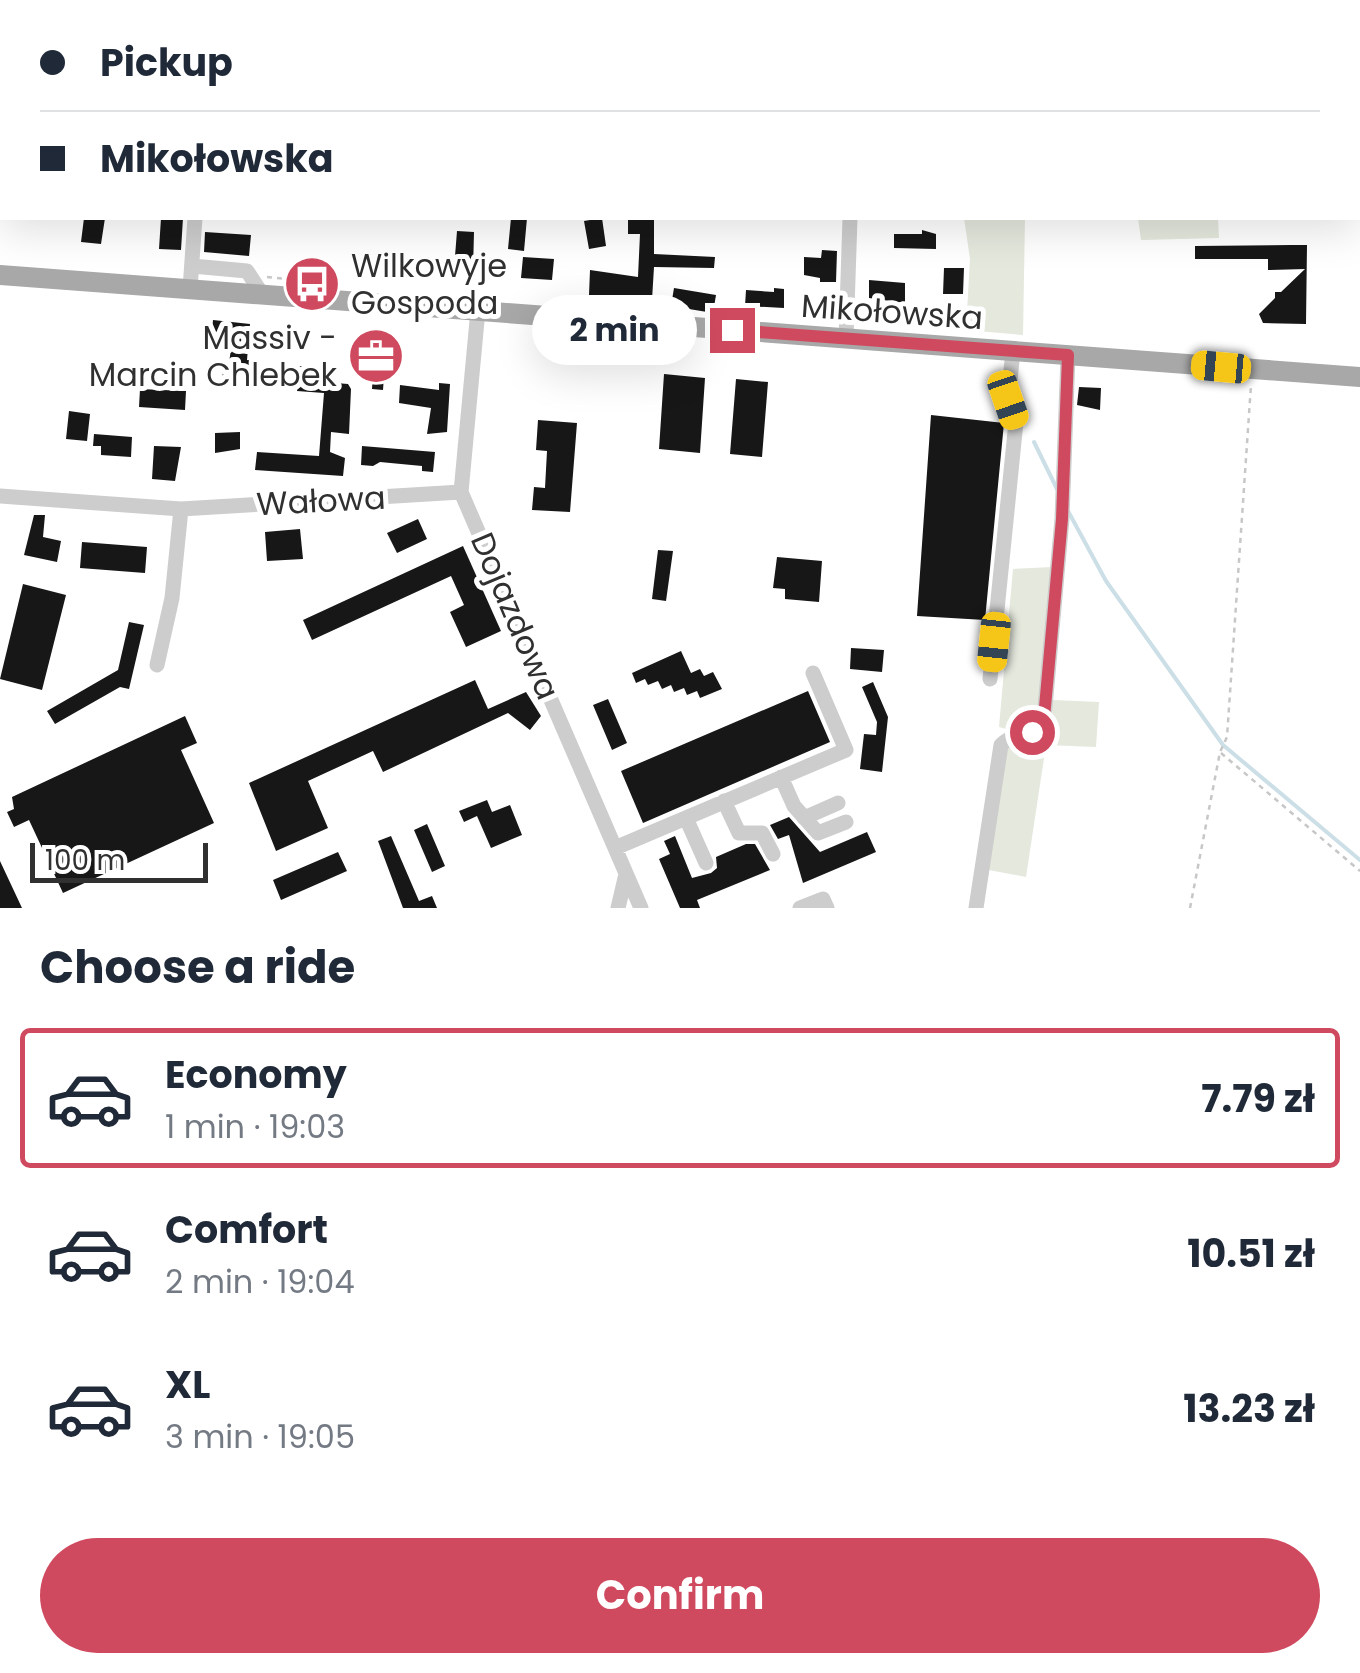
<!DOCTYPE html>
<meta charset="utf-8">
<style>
:root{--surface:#fff;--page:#f2f2f3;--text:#1f2937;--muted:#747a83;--line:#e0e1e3;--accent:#d04a5f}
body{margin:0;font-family:Poppins,sans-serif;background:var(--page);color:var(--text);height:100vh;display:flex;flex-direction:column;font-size:38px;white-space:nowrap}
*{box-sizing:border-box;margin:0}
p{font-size:32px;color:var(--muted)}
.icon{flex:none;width:55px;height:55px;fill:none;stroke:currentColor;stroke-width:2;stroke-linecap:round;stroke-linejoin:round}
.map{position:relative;height:908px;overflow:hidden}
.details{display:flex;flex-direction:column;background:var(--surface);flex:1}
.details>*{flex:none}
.guide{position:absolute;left:0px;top:0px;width:1360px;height:220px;box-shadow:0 10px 40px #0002;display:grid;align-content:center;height:220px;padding:0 40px;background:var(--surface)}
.scale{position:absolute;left:30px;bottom:25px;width:178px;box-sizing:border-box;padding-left:10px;border:5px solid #303030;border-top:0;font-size:28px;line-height:35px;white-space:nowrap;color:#303030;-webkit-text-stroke:8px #fff;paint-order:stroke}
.end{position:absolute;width:45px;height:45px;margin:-22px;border:12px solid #d04a5f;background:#fff;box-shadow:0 0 0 5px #fff}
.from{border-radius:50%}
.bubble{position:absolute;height:70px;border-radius:35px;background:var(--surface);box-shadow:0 10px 40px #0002;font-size:32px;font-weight:700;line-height:70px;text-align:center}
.car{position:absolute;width:30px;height:60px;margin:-30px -15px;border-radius:12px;box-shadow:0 0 8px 2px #0007;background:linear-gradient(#f5c518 24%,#345 0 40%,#f5c518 0 76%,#345 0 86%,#f5c518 0)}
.guide b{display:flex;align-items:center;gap:35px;height:95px;font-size:38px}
.guide b+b{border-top:2px solid var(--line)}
.guide i{width:25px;height:25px;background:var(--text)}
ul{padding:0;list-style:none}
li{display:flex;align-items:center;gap:30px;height:140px;margin:0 20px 15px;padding:0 20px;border:5px solid transparent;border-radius:10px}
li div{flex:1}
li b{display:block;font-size:38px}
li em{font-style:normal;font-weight:700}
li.active{border-color:var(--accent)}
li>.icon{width:90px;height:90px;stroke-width:1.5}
h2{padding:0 40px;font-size:45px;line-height:120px}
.primary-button{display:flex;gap:20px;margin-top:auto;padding:20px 40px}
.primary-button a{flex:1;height:115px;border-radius:60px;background:var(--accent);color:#fff;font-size:40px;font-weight:700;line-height:115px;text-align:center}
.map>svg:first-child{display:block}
.green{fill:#e4e8dd}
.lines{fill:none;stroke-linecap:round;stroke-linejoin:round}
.stream{stroke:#ccdfe7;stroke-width:4}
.building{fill:#171717}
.path{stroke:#c7c7c7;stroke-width:2.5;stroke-dasharray:5 5;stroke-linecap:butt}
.minor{stroke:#cdcdcd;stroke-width:15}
.major{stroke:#a8a8a8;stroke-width:20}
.route{stroke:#d04a5f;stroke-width:12}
.labels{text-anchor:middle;stroke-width:10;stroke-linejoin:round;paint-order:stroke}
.poi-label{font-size:32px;fill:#303030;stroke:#fff;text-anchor:start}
.street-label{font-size:32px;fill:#303030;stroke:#fff}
</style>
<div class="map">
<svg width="1360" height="908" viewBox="0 0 1360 908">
<rect width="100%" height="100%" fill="#fff"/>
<path class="green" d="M982 0H1360V94L1358 2Z
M964 218H1025L1023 335 966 330 970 259Z
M1138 218H1218L1219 238 1141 240Z
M1052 567 1037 720 1017 732 999 727 1013 569Z
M1053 700 1099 702 1096 747 1046 745 1026 877 989 870 1003 753 1013 741 1049 719Z"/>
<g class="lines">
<path class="stream" d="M1291 0V2
M1358 40 1360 39
M1034 442 1057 489
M1068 511 1106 581 1223 745 1360 860"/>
</g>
<path class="building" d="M84 218H105L101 244 81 242Z
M161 218H183L181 250 159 249Z
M511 218H527L524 251 508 249Z
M602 218 606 246 589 249 584 221Z
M628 218H654V254L715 257 714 268 654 267 652 300 589 295 590 270 638 277 640 234H628Z
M922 230 936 234V249L894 248V234H922Z
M457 231 474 232 473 271 454 269Z
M205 232 251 235 249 256 204 252Z
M1292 245H1307L1306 324 1263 323 1259 314 1275 298V292H1281L1305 269 1268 270V259H1195V246Z
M822 250 837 251 836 282H820V278L804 275V257L821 258Z
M523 257 554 259 552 280 521 278Z
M944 268H964L963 294H943Z
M869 280 905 283V303L869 298Z
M674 288 716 295 713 313 671 306Z
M774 288 784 289V308L745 306 746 290 774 292Z
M213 320 250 324 247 360 256 361 255 379 234 376 233 384 223 383 222 362 229 363 232 342 211 340Z
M368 346 386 348 383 390 372 389 373 373 372 366 367 365Z
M299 366 309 367 311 381 348 384 351 389 349 434 331 432 330 452 345 458 343 476 255 470 257 452 319 456 324 393 297 391Z
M664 374 705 378 700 453 659 449Z
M736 379 768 382 762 457 730 454Z
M439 383 450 384 447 432 427 434 431 408 399 403 400 385 439 390Z
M1079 387 1101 388 1100 410 1077 405Z
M140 389 186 391 185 410 139 407Z
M69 411 90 414 87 441 66 439Z
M931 415 1004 423 985 620 917 616Z
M538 420 577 423 570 512 532 510 534 487 545 488 547 451 536 450Z
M240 432V449L215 453V433Z
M94 434 132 437 131 457 101 455V446H93Z
M154 446 181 447 175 481 152 479Z
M362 446 435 452 433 472 422 471V466L380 462 373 466 361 465Z
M34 515H45L43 537 61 541 57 562 24 555Z
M418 519 427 539 397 553 387 533Z
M300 529 303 559 267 561 265 532Z
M82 542 147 547 145 573 80 568Z
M463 546 501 631 466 647 450 612 464 605 451 576 312 640 303 620Z
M658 550 673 551 666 601 652 599Z
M777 557 822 561 819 602 785 599V589L773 588Z
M23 584 66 595 42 690 0 679Z
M129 622 144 625 129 689 120 687 55 724 47 711 118 670Z
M851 648 884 650 882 672 850 669Z
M681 651 691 673 700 669 704 676 713 672 722 689 700 698 697 691 687 695 684 688 674 692 671 685 662 689 658 681 648 685 645 679 636 683 632 673Z
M475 680 488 709 526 692 541 716 530 730 508 713 383 772 373 751 308 781 328 828 276 851 249 783Z
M873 682 888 717 882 772 860 769 864 734 876 735 877 722 862 687Z
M808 691 830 742 643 823 621 771Z
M608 699 627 743 612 750 593 705Z
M185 716 197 743 181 750 214 823 63 893 29 820 14 827 7 812 14 809 12 797Z
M487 800 492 812 510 805 522 835 491 848 477 816 464 822 459 811Z
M789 817 820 852 867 832 876 852 803 883 789 835 778 839 770 825Z
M427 824 445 866 432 872 414 830Z
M391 836 419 901 432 896 437 908H403L378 841Z
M675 836 692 878 711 873 717 868 716 857 746 844H755L770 870 697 900 700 908H680L659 859 670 854 664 841Z
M338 852 347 871 281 900 273 880Z
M0 861 22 908H0Z"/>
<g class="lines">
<path class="path" d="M267 277 333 284
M1221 753 1360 871
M1190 908 1220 752 1227 737 1251 385"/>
<path class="minor" d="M253 0 258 2
M962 0V2
M281 2 283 0
M456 2V0
M578 2V0
M708 2V0
M800 2 801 0
M889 2V0
M1358 83 1360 85
M192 266 247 271 262 294
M190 289 195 218
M478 310 461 492 641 908
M846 339 850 218
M0 496 181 509 461 492
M157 665 172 598 181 509
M990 679 1016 422 1008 400 1013 351
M781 777 794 806 818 833 846 822
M724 801 739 833H762L773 854
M686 818 706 863
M804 818 838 803
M615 848 846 750 813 673
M618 908 626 874
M800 908 823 899 827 908
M976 908 1001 745C1015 731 1033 736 1044 718L1062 519 1068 355"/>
<path class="major" d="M0 275 1360 377"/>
</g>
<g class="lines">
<path class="route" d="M732 330 1068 355 1062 519 1044 718 1032 732"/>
</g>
<defs>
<g id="bus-disc" transform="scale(2.875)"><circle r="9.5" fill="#d04a5f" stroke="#fff"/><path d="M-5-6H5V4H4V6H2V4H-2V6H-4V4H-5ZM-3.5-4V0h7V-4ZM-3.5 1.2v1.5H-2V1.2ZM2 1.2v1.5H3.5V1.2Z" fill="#fff"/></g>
<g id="office-disc" transform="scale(2.875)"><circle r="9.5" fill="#d04a5f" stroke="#fff"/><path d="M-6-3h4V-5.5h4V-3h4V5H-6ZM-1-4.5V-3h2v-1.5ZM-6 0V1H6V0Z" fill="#fff"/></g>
</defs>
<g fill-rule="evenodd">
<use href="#bus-disc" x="312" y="284"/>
<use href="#office-disc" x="376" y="356"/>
</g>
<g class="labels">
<g class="poi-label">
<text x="351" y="277">Wilkowyje<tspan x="351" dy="37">Gospoda</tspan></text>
<text x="337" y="349" text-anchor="end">Massiv -<tspan x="337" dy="37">Marcin Chlebek</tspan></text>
</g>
<g class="street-label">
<text transform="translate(892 312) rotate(4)" y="11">Mikołowska</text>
<text transform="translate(321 501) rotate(-3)" y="11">Wałowa</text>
<text transform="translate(515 616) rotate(67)" y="11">Dojazdowa</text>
</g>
</g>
</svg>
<div class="scale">100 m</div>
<i class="end from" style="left:1032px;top:732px"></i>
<i class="end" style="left:732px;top:330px"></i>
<div class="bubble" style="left:532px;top:295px;width:165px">2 min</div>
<i class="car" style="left:1221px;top:367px;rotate:275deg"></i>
<i class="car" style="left:1008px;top:400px;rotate:161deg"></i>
<i class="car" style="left:994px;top:642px;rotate:186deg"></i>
<div class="guide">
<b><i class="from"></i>Pickup</b>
<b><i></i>Mikołowska</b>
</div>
</div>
<section class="details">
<h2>Choose a ride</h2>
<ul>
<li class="active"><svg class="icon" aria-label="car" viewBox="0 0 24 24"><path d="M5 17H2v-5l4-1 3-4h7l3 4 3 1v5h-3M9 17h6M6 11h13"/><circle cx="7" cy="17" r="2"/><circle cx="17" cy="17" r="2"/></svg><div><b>Economy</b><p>1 min · 19:03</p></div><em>7.79 zł</em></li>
<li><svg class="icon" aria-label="car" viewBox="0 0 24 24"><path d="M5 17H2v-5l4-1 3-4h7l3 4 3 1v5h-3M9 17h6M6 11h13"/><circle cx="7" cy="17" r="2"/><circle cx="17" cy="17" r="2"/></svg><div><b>Comfort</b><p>2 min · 19:04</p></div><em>10.51 zł</em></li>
<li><svg class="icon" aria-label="car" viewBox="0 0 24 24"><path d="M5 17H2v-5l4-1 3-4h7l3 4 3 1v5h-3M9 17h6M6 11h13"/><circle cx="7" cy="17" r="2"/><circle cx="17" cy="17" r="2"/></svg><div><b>XL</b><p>3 min · 19:05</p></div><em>13.23 zł</em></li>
</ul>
<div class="primary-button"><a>Confirm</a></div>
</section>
